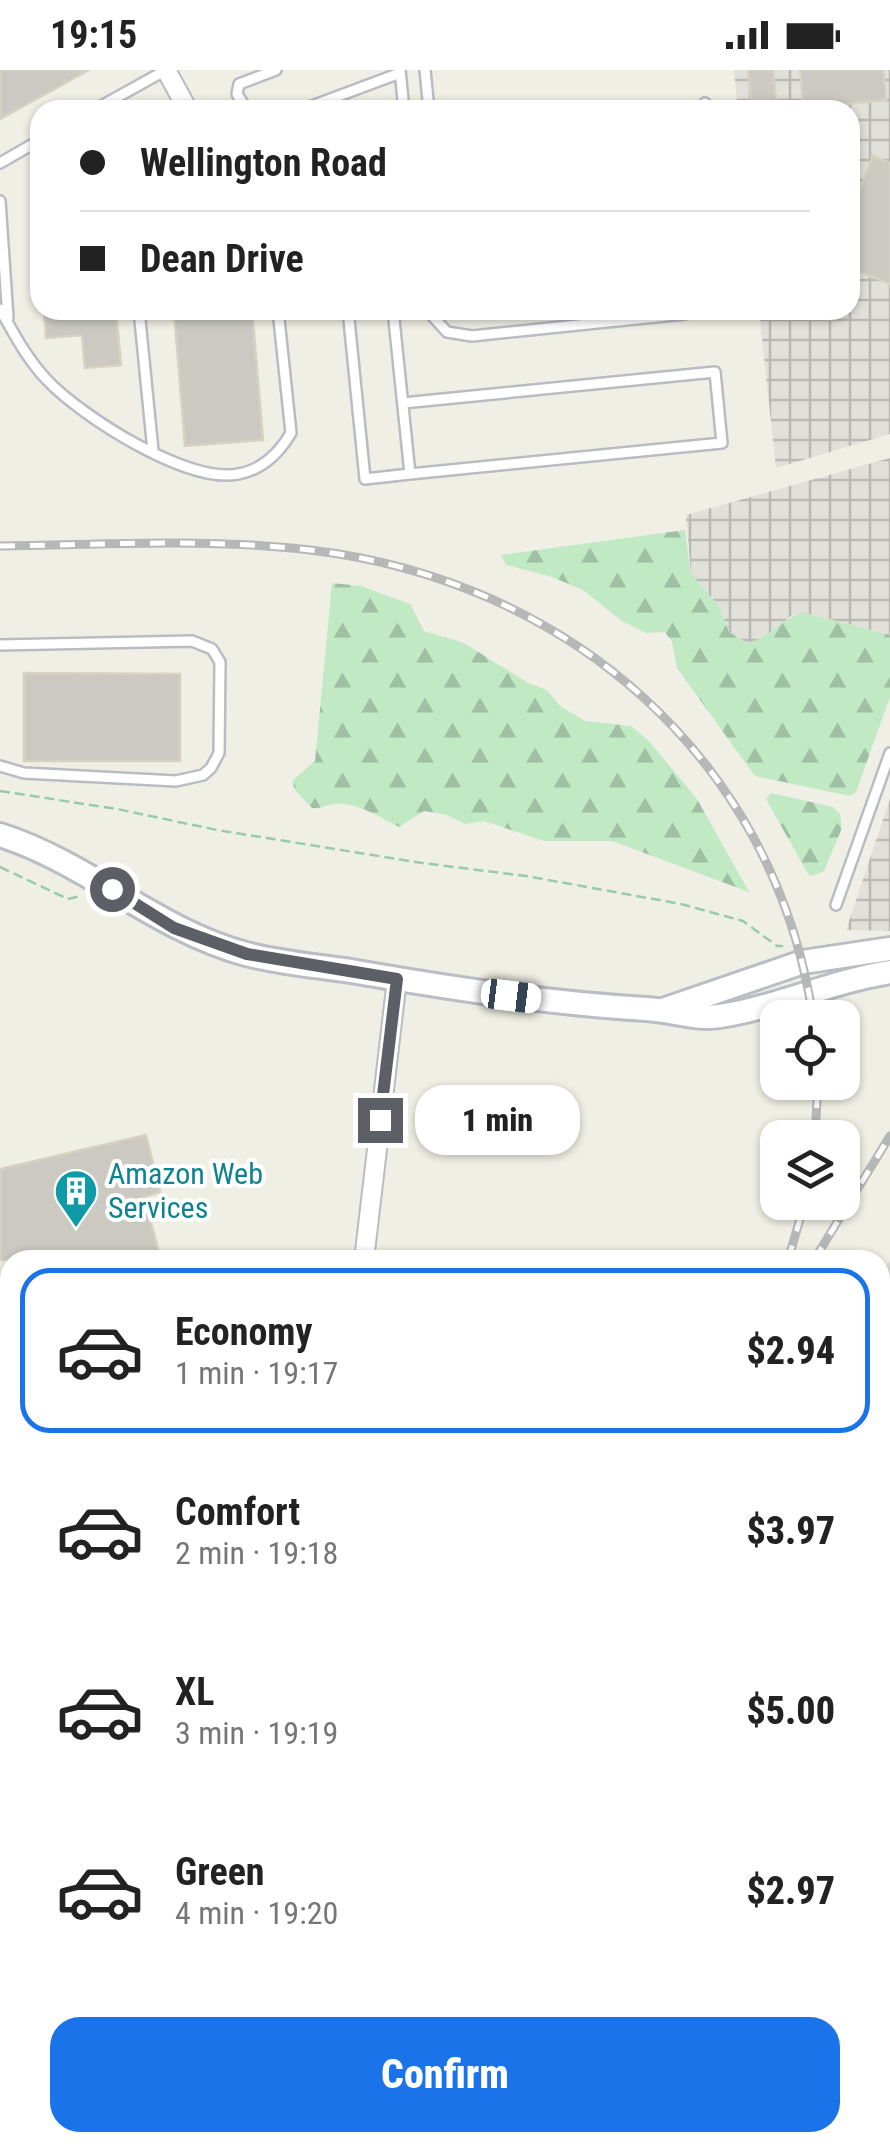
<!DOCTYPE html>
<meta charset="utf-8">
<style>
:root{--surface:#fff;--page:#f6f6f6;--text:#222;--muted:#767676;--line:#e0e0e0;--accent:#1a73e8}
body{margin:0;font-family:"Roboto Condensed",sans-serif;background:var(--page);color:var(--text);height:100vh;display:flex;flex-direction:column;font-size:38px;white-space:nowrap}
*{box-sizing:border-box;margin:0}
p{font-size:32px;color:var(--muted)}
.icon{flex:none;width:55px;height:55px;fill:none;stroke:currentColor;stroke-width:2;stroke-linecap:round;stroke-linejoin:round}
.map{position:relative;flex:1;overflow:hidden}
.sheet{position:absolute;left:0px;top:1180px;width:890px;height:902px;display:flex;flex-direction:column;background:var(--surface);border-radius:30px 30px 0 0;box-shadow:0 2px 8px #0004}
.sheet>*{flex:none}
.banner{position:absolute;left:30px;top:30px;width:830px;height:220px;border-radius:30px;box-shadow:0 2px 8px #0004;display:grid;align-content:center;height:220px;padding:0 50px;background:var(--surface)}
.controls{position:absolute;left:760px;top:930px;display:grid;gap:20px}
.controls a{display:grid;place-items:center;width:100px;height:100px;border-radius:20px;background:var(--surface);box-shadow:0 2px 8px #0004;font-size:50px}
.end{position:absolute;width:45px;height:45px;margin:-22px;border:12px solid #5c6066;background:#fff;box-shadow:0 0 0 5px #fff}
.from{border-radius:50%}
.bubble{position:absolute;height:70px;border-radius:30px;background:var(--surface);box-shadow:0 2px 8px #0004;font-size:32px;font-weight:800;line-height:70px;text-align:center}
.car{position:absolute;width:30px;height:60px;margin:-30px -15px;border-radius:12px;box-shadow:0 0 8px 2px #0007;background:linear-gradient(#fff 24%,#345 0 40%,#fff 0 76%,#345 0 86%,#fff 0)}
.banner b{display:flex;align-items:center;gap:35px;height:95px;font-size:38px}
.banner b+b{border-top:2px solid var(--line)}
.banner i{width:25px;height:25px;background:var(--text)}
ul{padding:18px 0 0;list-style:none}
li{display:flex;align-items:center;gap:30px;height:165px;margin:0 20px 15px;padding:0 30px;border:5px solid transparent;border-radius:30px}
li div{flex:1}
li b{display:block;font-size:38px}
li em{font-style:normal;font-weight:800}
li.active{border-color:var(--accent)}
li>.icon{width:90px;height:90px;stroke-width:1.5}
.button{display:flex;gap:20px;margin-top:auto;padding:20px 50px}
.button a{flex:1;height:115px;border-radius:30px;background:var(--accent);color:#fff;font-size:40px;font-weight:800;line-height:115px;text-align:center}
.status{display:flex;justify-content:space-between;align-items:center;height:70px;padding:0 50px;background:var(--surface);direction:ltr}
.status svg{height:28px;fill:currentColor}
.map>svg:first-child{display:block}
.industrial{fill:url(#industrial-grid)}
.education{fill:#e0ded3}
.grass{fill:url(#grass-dots)}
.forest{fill:url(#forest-firs)}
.building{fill:#cbc9c2;stroke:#d5d2c2;stroke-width:2.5}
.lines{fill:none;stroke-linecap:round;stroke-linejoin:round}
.service-casing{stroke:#b9bcc2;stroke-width:14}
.minor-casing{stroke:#b9bcc2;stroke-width:22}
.secondary-casing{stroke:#babdc4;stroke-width:28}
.path{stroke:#98cbac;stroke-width:2.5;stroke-dasharray:10 5;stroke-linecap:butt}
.service{stroke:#fff;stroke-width:9}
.minor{stroke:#fff;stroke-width:18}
.secondary{stroke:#fff;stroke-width:22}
.rail-casing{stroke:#b6b7b7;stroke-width:9}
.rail{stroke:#fff;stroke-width:5;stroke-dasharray:15;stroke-linecap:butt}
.route{stroke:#5c6066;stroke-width:12}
.labels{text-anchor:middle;stroke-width:8;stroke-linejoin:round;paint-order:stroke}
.culture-label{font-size:30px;fill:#0d838f;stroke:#fff;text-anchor:start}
</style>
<div class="status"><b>19:15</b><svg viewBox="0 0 49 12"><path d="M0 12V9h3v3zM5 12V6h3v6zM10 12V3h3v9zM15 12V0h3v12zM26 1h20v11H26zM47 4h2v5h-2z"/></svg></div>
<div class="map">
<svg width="890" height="2082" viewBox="0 0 890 2082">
<defs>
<pattern id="industrial-grid" width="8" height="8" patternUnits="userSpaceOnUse" patternTransform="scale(2.5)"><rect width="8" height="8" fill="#e1e0d9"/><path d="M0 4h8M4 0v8" fill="none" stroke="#bab9b4"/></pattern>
<pattern id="grass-dots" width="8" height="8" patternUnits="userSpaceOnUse" patternTransform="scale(2.5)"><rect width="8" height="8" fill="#c0e9c4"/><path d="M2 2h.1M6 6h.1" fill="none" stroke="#9fc0a3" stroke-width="1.8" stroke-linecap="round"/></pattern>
<pattern id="forest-firs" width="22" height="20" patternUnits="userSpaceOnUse" patternTransform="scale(2.5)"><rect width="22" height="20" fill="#c0e9c4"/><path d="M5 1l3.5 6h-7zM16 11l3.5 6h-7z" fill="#9fc0a3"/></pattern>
</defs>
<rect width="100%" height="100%" fill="#f0efe5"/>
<path class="industrial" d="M734 0H890V364L776 398 759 240H850V40H738Z
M890 388V565L802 542 791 546 763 569 747 573 729 562 719 536 691 504 686 445Z
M890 729V861L846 860Z"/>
<path class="education" d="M890 1191V2082H399L403 2072H880V1207Z"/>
<path class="grass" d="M890 1463V1675L880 1666V1499Z"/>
<path class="forest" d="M685 460 691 504 719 536 729 562 747 573C769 568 781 550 802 542L890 565V627L856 722 850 726 755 706 677 598 672 572 665 562 646 563 622 551 583 520 552 507 506 495 501 485Z
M332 513 361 516 410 534 424 561 464 573 528 613 547 620 560 636 585 651 631 656 649 671 697 729 749 822 612 771H544L484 751 465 754 447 745 424 741 399 757C381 748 357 732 336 734 327 734 322 739 312 738L294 719 293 710 315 691Z
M771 723 833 737 840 744 842 758 824 801 813 806 808 804 766 729Z
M150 2073V2072L308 2073 304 2082H146Z"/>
<path class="building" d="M0 0H89L0 49Z
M748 0H773L777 40H752Z
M800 0H883L886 30 834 35V40H804Z
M873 86 890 93V214L850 198V145Z
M44 240H116L121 295 85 298 82 265 46 268Z
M174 240H252L263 370 185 376Z
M24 603 180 604V691H24Z
M146 1065 160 1122 144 1127 161 1190H0V1099Z"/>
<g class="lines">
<g class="service-casing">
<path id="service" d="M400 0 404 40
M425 0 429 40
M705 33 706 40
M94 40 166 0
M247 40 237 24 239 14 276 0
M301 40 400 3
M0 93 40 70
M0 131 8 248
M0 239C14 264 27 289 47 310 81 346 187 414 238 404 262 400 279 383 291 363L278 240
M139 240 153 381
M348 240 365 409 410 404 393 240
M427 240 447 262 472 266 685 244 692 240
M403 333 715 302 722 373 410 404
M0 575 192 571 212 579 220 592 219 683 211 698 203 705 176 711 24 703 0 696
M836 835 890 683"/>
</g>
<g class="minor-casing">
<path id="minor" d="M166 0 188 40
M364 1190 397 909
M128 2082 132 2072"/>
</g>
<g class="secondary-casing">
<path id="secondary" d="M0 765C88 793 156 860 246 884 280 893 317 896 351 901 449 918 546 933 646 939 672 940 693 950 720 946 778 937 832 911 890 902
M663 940 803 892 890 879"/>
</g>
<path class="path" d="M0 721 117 739 217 760 422 793 526 806 681 834 743 851 777 876H783
M0 797 68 829 81 826
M881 2021 890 2023
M483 2082 488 2072
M853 2082 857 2072"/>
<use href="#service" class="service"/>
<use href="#minor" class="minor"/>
<use href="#secondary" class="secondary"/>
<g class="rail-casing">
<path id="rail" d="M0 476C103 475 208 468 310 480 567 510 775 688 813 948
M815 1068 818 1012
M788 1190 805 1132
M814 1190 890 1066
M334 2082 339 2072"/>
</g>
<use href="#rail" class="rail"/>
</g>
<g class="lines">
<path class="route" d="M112 819 174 858 247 884 397 909 380 1050"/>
</g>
<defs>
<g id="building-pin" transform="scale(2.25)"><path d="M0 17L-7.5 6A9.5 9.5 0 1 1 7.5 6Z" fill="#0f9aa8" stroke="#fff"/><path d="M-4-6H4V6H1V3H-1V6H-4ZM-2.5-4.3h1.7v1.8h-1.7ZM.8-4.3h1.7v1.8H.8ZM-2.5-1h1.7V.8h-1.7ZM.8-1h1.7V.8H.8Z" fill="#fff"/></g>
</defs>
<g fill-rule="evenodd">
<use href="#building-pin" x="76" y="1121"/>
</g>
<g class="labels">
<g class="culture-label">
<text x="108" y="1114">Amazon Web<tspan x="108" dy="34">Services</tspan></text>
</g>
</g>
</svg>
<div class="controls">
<a><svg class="icon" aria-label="locate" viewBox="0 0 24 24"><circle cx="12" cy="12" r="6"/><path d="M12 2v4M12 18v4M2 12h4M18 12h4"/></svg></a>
<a><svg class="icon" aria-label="layers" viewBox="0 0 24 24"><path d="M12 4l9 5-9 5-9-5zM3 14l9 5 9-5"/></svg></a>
</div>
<i class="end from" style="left:112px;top:819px"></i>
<i class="end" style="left:380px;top:1050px"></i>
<div class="bubble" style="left:415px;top:1015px;width:165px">1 min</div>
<i class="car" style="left:511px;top:926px;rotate:97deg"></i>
<div class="banner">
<b><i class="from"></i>Wellington Road</b>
<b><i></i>Dean Drive</b>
</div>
<section class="sheet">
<ul>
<li class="active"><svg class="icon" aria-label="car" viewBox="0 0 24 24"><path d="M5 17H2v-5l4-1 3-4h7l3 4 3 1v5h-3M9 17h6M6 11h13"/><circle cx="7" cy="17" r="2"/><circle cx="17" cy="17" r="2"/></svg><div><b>Economy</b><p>1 min · 19:17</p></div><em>$2.94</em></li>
<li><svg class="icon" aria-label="car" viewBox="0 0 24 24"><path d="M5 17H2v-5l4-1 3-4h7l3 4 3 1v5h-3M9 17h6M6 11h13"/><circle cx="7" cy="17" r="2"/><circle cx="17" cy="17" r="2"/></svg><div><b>Comfort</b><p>2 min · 19:18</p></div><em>$3.97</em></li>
<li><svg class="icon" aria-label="car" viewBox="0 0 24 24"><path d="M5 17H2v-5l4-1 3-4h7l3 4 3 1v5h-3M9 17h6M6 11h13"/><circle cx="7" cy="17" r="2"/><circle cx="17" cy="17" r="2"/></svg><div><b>XL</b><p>3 min · 19:19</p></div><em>$5.00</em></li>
<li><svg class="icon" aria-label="car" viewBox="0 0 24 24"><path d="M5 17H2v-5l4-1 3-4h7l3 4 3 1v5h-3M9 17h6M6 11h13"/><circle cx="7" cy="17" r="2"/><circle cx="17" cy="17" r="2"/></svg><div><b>Green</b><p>4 min · 19:20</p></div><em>$2.97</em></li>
</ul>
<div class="button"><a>Confirm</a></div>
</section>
</div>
